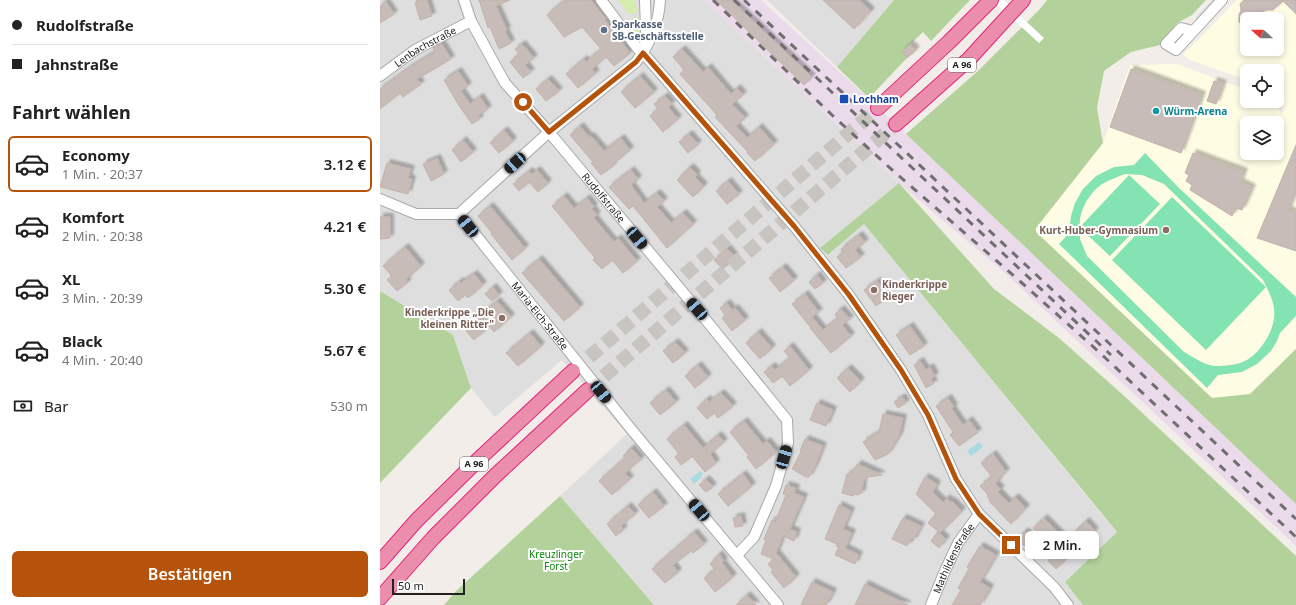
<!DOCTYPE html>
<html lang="de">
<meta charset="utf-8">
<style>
:root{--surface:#fff;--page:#f6f6f6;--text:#222;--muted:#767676;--line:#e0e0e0;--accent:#b45309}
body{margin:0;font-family:"Noto Sans",sans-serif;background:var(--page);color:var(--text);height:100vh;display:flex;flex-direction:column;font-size:15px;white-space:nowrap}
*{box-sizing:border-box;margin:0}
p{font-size:13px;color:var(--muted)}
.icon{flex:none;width:22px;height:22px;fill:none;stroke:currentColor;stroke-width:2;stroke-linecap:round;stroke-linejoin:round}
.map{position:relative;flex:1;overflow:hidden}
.details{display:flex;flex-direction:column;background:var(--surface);width:380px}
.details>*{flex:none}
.guide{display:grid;align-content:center;height:88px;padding:0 12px;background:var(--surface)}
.needle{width:26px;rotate:291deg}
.tools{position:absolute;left:860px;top:12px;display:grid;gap:8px}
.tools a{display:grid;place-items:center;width:44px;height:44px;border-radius:6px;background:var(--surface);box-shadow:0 2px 6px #0003;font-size:20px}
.scale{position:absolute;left:12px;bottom:10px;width:73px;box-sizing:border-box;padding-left:4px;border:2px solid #212121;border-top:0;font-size:11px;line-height:14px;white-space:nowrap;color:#212121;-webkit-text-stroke:3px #fff;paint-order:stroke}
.end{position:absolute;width:18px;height:18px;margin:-9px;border:5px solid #b45309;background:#fff;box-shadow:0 0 0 2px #fff}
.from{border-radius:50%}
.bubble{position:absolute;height:28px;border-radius:6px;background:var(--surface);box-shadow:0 2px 6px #0003;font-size:13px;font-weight:600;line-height:28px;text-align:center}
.car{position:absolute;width:12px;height:24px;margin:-12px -6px;border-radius:5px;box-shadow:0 0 3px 1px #0007;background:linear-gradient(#222 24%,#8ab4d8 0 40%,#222 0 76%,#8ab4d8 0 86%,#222 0)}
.guide b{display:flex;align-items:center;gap:14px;height:38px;font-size:15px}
.guide b+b{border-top:1px solid var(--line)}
.guide i{width:10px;height:10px;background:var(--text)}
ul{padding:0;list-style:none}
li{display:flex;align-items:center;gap:12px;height:56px;margin:0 8px 6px;padding:0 4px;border:2px solid transparent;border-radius:6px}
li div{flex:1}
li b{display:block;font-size:15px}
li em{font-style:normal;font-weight:600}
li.current{border-color:var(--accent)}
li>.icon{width:36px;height:36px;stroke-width:1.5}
h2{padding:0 12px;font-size:18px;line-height:48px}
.pay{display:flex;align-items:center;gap:10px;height:44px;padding:0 12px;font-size:15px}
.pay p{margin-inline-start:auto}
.action{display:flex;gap:8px;margin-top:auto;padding:8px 12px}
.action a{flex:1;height:46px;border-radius:6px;background:var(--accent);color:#fff;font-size:16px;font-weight:600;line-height:46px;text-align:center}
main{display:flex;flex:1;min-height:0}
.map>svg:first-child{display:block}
.residential{fill:#dfdedf}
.industrial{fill:#ebdaea}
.education{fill:#fffce4;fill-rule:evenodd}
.grass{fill:#d4edad}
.forest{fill:#b3d29b}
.pitch{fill:#84e3b2;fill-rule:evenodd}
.parking{fill:#e1e1e1}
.water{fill:#a7dbe1}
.pier{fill:#fff}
.building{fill:#c7bcb7;stroke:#c4b2a9;filter:url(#shadow)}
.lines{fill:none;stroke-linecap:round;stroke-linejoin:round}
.highway-tunnel{stroke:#c8c4c0;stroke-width:14;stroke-dasharray:14 7;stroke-linecap:butt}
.minor-casing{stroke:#a8a8a8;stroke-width:12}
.highway-casing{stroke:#e2237d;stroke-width:16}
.minor{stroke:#fff;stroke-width:10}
.highway{stroke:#eb8eab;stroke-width:14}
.rail{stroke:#6f6f6f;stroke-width:3;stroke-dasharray:8 8;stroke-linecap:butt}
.route{stroke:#b45309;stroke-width:5}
.service-dot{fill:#5c6f8a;stroke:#fff;stroke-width:1.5}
.transit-dot{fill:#1a4fb4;stroke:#fff;stroke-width:1.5}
.culture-dot{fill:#0f9aa8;stroke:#fff;stroke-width:1.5}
.education-dot{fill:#8d6e63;stroke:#fff;stroke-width:1.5}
.labels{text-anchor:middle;stroke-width:4;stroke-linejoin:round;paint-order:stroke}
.shield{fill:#fff;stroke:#646464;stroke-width:1}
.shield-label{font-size:9px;font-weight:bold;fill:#212121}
.service-label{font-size:10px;font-weight:bold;fill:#4e5e75;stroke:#fff;text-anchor:start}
.street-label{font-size:10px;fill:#212121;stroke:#fff}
.transit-label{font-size:10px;font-weight:bold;fill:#164399;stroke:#fff;text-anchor:start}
.culture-label{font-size:10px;font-weight:bold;fill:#0d838f;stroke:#fff;text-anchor:start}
.education-label{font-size:10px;font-weight:bold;fill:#785e54;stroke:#fff;text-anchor:end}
.park-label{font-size:10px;fill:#0d8708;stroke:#fff}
</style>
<main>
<section class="details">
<div class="guide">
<b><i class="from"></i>Rudolfstraße</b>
<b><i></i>Jahnstraße</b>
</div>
<h2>Fahrt wählen</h2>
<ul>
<li class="current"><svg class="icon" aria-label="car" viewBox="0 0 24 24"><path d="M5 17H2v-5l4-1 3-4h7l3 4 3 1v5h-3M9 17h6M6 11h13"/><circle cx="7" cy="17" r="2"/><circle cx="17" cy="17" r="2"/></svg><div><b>Economy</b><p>1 Min. · 20:37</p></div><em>3.12 €</em></li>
<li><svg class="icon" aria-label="car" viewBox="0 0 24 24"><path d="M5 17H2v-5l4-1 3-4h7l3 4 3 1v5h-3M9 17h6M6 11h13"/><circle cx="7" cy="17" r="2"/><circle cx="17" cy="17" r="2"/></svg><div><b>Komfort</b><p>2 Min. · 20:38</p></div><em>4.21 €</em></li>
<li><svg class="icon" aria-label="car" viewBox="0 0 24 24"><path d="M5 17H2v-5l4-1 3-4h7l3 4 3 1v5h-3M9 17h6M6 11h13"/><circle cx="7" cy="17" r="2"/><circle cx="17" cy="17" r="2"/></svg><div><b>XL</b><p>3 Min. · 20:39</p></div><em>5.30 €</em></li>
<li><svg class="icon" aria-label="car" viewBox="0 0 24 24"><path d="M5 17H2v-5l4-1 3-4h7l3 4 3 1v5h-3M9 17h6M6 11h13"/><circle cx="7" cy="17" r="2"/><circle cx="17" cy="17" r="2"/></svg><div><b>Black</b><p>4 Min. · 20:40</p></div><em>5.67 €</em></li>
</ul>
<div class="pay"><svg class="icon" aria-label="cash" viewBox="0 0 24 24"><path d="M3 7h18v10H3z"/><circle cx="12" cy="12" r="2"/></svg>Bar<p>530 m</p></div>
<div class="action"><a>Bestätigen</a></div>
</section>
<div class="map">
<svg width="916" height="605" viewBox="0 0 916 605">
<defs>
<filter id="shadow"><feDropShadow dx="3.5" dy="-3.5" stdDeviation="1" flood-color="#0004"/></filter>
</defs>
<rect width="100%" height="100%" fill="#f2ede8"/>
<path class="residential" d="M0 0H324L519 183 440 248 449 255 484 224 737 533 685 582 703 605H274L180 496 247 434 182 360 115 417 91 388 73 335 0 291Z
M387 0H514L457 67Z"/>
<path class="industrial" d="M324 0H381L488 98 916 504V546L625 273 519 183Z"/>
<path class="education" d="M857 0H916V349L870 394 832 398 656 232V228L723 143 750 65 797 64 867 90V101H894L902 115 904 94 897 91V71H867V80L810 60 803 55ZM867 19H897V49H867ZM867 123H897V153H867Z"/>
<path class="grass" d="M238 0H254L258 12 249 14Z
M260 17C260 24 262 33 256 39L251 32V30L256 25 252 18Z"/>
<path class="forest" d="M514 0H590L551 41 543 32 522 52 527 58 489 98 457 67Z
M667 0H826L812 15 797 23 780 45 751 52 724 71 717 108 723 143 656 228V232L832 398 870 394 916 349V504L526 134 598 71 660 9Z
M519 183 614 289 679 338 742 394 916 556V605H703L685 582 737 532 484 224 448 255 440 248Z
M0 291 73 335 91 388 0 483Z
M180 496 274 605H64L76 591Z"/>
<path class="pitch" d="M765 153 799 188 916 297V316L900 333 897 341 891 351 877 364 862 372 838 375 827 388 679 244 689 233 691 216 695 203 703 189 716 176 734 167 754 165ZM745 174 762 175 784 184 883 280C889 292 896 304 894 318 892 335 877 358 860 363 854 365 844 366 838 366 825 366 815 358 804 352L707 256 700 239V228L730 256 780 204 749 175 700 227C698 211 711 190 724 183 731 179 738 177 745 174Z
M792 197 886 287 826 350 732 260Z"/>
<path class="parking" d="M227 0H237L256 24 250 29Z
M832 0H836L817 20 815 18Z
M288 19 278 49 270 50 281 20Z"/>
<path class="water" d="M599 442 603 447 591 456 587 451Z
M320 471 323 474 321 476 322 477 314 484 310 479Z"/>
<path class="pier" d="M612 0H623L664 38 659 43Z"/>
<path class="building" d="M36 0H47L52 16 40 20 35 3H37Z
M99 0H130L116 6 127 30 125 31 131 43 119 49 110 27 108 28Z
M185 0H211L226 19 225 20 250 53 234 66 226 57 212 69 216 73 198 88 186 74 204 59 206 62 221 49 202 27 184 37 167 15Z
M336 0H351L432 77 424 85Z
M443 0H479L491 11 474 29Z
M864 0H916V14L903 1 893 10H881V19H867V29L859 22V14L861 11 860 4Z
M6 2 14 14 0 23V6Z
M62 44 71 59 37 79 41 84 23 97 20 93 0 109V89L29 68 55 52 53 48Z
M142 44 154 58 145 65 151 72 143 78 130 62 139 54 135 49Z
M530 44 536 50 527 58 522 52Z
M302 49 323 72 328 67 351 94 357 88 363 95 352 104 365 118 356 126 367 138 379 127 394 144 375 161 367 153 368 152 335 117 337 115 300 74 304 70 293 57Z
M751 69 822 95 801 153 730 127Z
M78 71 88 86 81 91 90 104 100 97 108 109 98 116 100 119 92 124 78 104 64 80Z
M260 76 274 92 255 108 241 92Z
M168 79 179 91 166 101 156 89Z
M834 81 843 84 836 104 827 101Z
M285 96 292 104 288 107 298 119 283 132 270 116 278 109 274 104Z
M200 126 209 137 211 136 224 151 241 138 250 150 232 165 233 166 221 175 211 163 213 162 190 135Z
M124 130 133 141 119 153 110 143Z
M309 134 318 144 308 153 299 142Z
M83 140 93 152 81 162 72 150Z
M916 145V192L908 210 916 213V251L877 238Z
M813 153 864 172 860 182 872 188 862 210 856 208 852 216 810 190 812 185 806 181 809 175 805 173Z
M57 158 64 174 51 181 43 164Z
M7 163 31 169 28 178 32 179 28 194 0 187Z
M310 167 317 174 315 177 324 186 313 197 297 180Z
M157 170 168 183 158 192 149 182 139 191 133 184 149 171 152 174Z
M251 170 258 179 251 185 264 203 277 193 284 201 277 207 291 223 303 213 313 224 287 248 253 206 249 209 229 187Z
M348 181 359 194 347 204 336 191Z
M184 196 194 208 207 198 214 207 212 209 217 215 214 218 234 242 238 238 257 261 243 273 232 260 222 269 213 260 215 258 172 206Z
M110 206 145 248 132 260 115 239 111 234 112 233 98 216Z
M0 217H10V238L0 239Z
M479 235 485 242 475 250 481 257 466 268 457 257 463 252 461 249Z
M25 247 41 266 25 280 28 282 17 291 7 280 12 276 3 266Z
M347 248 355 257 343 269 334 260Z
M159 259 200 307 184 321 142 273Z
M403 267 414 280 400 292 389 278Z
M94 274 103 285 88 298 85 295 78 301 69 290 80 281 81 283Z
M437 275 443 283 435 289 429 282Z
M497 281 509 297 496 306 484 290Z
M113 287 119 295 112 301 105 294Z
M425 294 439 312 432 317 443 330 458 318 455 314 461 309 470 319 462 325 471 336 451 353 430 328H431L412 304Z
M117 301 131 317 114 332 109 326 94 340 86 331 97 322 95 319Z
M347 303 352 310 355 308 365 320 352 331 342 318 345 315 340 308Z
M530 326 544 346 530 355 516 335Z
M378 332 392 348 380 359 366 343Z
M150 333 161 346 138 366 126 353Z
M295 342 305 353 293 363 283 351Z
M410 346 429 370 410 386 402 376 393 383 384 372 392 366 395 370 410 358 404 351Z
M540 361 546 370 550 367 555 376 551 379 554 383 546 388 534 365Z
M318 365 328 377 315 388 305 376Z
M468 368 481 381 470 392 457 378Z
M286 390 296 402 280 415 270 403Z
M341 393 353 406 338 418 334 413 327 419 317 408 327 399 329 402Z
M522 397 526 403 518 408 514 402Z
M568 398 574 407 572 409 583 425 589 420 598 432 579 446 570 435 573 432 556 406Z
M437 403 453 410 446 426 430 420Z
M503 414 523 418 519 436 508 454 495 460 483 442 499 432Z
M364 421 383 444 387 441 396 452 376 469 367 457 369 456 350 432Z
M304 425 323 448 338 435 344 442 330 454 336 463 325 472 312 456 301 465 295 457 299 454 287 439Z
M425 439 443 446 435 466 429 477H426L412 469 421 452 420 451Z
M251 448 261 459 245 473 250 479 232 495 219 481 245 458 243 456Z
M613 454 626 472 618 479 619 480 615 484 621 489 618 492 629 503 635 497 646 508 631 524 609 501 610 500 607 496 608 495 600 486 612 477 601 463Z
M478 464 502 475 488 477 483 481 482 493H480L479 495 474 494 473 496 462 493 467 474H470Z
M363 474 372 486 348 506 338 494Z
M545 477 557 484 553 492 563 502 567 498 571 502 572 501 582 511 560 533 548 523 556 514 536 494Z
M326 479 333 487 326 492 319 485Z
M406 485 416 488 414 493 424 497 410 529 417 532 414 541 403 536 396 553 416 577 404 588 391 572 393 570 388 564 394 559 381 554 386 540 384 539 392 520 395 522 406 495 403 494Z
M273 492 284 506 269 518 258 505Z
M459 505 471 511 463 529 472 533 465 548 479 555 475 564 455 555 459 547 456 546 457 544 445 539Z
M248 506 255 514 241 526 244 529 236 536 227 524Z
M361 516 363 526 355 527 353 518Z
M523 518 541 526 533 541 531 539 527 546 512 539Z
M664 518 682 536 671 547 653 528Z
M706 521 715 531 709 537 713 540 705 548 702 545 697 549 688 539Z
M645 531 652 538 644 546 637 539Z
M314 532 324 544 313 553 311 551 293 565 298 572 285 583 272 569Z
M558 532 566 539 559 548 551 541Z
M600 546 616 555 600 582 610 588 600 605H572L581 590 578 588 589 569 587 567Z
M676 552 685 560 676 569 668 561Z
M339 554 344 561 342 563 353 577 335 592 324 578 335 569 330 564Z
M432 582 453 592 446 605H421Z
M485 584 528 605H475Z
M367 595 376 605H356Z"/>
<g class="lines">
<path class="highway-tunnel" d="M193 371 498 108
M208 390 516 124"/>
<g class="minor-casing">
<g id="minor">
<path id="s1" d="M84 0 91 21 109 54 125 83 169 132 317 309 407 420 408 443 396 486 374 537 357 555"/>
<path d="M221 0 258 49 263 53 414 226 469 295 521 370 548 415 576 479 599 514 674 587 688 605"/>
<path id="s2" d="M280 0C279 23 270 44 256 62L169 132 79 214 251 429 398 605"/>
<path d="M813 31 801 28 786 44 796 50 842 0"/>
<path d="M265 45 266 31 265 0"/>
<path id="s3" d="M0 76 35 50 91 21"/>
<path d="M0 199 36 214H79"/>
<path id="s4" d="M551 605 564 573 578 543 599 514"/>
</g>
</g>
<g class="highway-casing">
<path id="highway" d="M498 108 569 42 611 0
M516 124 589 59 643 0
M0 562 36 521 100 458 193 371
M0 598 53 538 116 475 208 390"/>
</g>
<use href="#minor" class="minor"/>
<use href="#highway" class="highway"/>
<path class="rail" d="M333 0 452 115 510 168 642 283 719 352 916 537
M354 0 731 355
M364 0 916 519"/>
</g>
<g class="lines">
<path class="route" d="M143 102 169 132 256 62 263 53 414 226 469 295 521 370 548 415 576 479 599 514 631 545"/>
</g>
<circle class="service-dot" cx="224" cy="30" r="4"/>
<rect class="transit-dot" x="459" y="94" width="10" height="10" rx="2"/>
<circle class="culture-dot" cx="776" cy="111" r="4"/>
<g class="education-dot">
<circle cx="786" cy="230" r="4"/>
<circle cx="494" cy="290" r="4"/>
<circle cx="122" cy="318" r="4"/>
</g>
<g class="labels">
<g class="shield">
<rect x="568" y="58" width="28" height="14" rx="3"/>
<rect x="80" y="457" width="28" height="14" rx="3"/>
</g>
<g class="shield-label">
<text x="582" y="68">A 96</text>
<text x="94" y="467">A 96</text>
</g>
<g class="service-label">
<text x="232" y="28">Sparkasse<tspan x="232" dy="12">SB-Geschäftsstelle</tspan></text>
</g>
<g class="street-label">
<text dy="4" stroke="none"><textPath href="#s3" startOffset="54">Lenbachstraße</textPath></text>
<text dy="4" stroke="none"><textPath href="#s1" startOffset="244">Rudolfstraße</textPath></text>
<text dy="4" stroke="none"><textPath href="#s2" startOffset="431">Maria-Eich-Straße</textPath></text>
<text dy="4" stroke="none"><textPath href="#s4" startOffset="52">Mathildenstraße</textPath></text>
</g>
<g class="transit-label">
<text x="473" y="103">Lochham</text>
</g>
<g class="culture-label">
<text x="784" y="115">Würm-Arena</text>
</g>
<g class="education-label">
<text x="778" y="234">Kurt-Huber-Gymnasium</text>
<text x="502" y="288" text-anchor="start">Kinderkrippe<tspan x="502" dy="12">Rieger</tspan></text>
<text x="114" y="316">Kinderkrippe „Die<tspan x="114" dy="12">kleinen Ritter"</tspan></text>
</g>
<g class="park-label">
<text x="176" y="558">Kreuzlinger<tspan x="176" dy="12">Forst</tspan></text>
</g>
</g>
</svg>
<div class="tools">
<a><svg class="needle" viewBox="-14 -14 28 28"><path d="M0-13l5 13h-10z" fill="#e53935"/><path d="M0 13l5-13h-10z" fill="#767676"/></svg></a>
<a><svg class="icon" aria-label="locate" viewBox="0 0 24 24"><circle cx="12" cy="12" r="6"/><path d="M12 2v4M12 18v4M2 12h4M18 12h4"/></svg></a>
<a><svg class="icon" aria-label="layers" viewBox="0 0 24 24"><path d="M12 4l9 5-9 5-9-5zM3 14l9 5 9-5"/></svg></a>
</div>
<div class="scale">50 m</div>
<i class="end from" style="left:143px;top:102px"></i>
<i class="end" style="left:631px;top:545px"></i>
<div class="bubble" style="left:645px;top:531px;width:74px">2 Min.</div>
<i class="car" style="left:135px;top:163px;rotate:228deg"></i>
<i class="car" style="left:88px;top:226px;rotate:321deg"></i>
<i class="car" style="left:257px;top:238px;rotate:140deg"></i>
<i class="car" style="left:317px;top:309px;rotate:319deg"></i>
<i class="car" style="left:221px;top:392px;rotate:141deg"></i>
<i class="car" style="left:404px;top:457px;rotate:16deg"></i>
<i class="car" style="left:319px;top:510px;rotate:320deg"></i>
</div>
</main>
